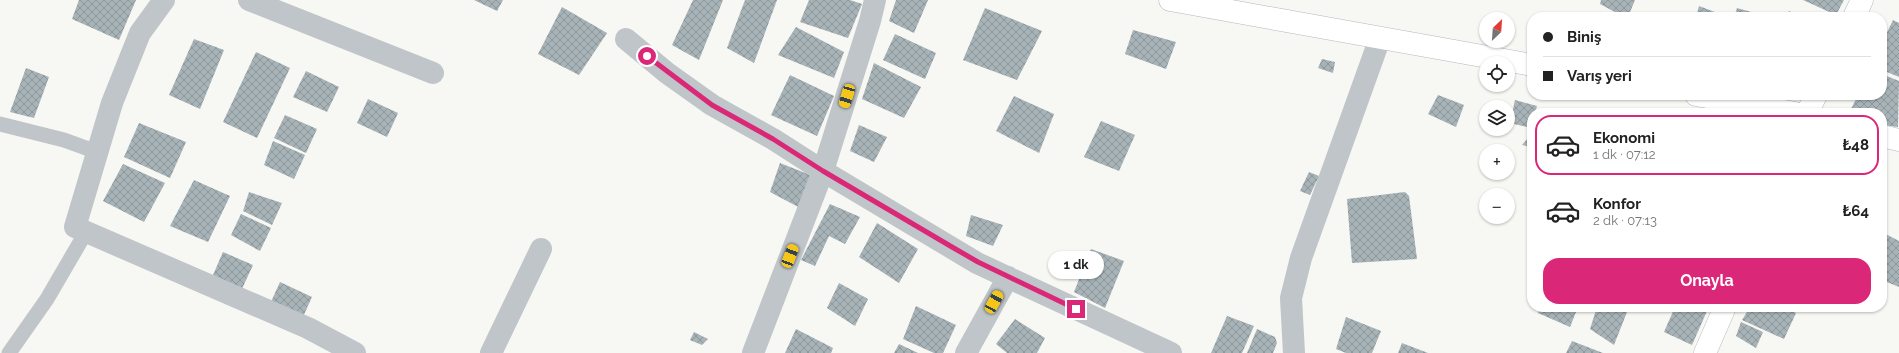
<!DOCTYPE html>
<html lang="tr">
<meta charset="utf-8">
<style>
:root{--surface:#fff;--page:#f2f2f2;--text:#222;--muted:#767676;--line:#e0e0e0;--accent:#db2777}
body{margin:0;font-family:Raleway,sans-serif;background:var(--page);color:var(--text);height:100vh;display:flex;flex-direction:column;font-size:15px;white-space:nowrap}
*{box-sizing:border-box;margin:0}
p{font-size:13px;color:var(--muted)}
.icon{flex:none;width:22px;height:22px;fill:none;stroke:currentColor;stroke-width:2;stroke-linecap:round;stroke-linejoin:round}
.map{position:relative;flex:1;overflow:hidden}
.details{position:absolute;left:1527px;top:108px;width:360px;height:204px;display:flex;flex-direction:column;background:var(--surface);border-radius:16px;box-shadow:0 1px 3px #0004}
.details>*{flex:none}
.hud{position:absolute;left:1527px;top:12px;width:360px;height:88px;border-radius:16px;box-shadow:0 1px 3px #0004;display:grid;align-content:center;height:88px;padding:0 16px;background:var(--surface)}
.needle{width:26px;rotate:25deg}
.controls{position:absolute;left:1479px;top:12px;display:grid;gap:8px}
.controls a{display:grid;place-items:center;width:36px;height:36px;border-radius:50%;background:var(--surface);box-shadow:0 1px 3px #0004;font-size:20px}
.end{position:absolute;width:18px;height:18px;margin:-9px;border:5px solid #db2777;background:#fff;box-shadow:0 0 0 2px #fff}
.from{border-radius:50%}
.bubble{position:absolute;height:28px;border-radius:14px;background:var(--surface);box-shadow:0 1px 3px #0004;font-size:13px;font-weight:700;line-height:28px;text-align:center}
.car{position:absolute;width:12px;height:24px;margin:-12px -6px;border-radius:5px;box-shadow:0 0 3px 1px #0007;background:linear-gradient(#f5c518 24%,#345 0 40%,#f5c518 0 76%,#345 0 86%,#f5c518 0)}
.hud b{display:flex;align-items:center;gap:14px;height:38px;font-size:15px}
.hud b+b{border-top:1px solid var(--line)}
.hud i{width:10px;height:10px;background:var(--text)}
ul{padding:7px 0 0;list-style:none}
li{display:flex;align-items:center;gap:12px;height:60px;margin:0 8px 6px;padding:0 8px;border:2px solid transparent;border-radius:16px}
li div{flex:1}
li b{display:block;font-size:15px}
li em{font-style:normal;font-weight:700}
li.active{border-color:var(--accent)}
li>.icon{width:36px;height:36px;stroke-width:1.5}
.cta{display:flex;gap:8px;margin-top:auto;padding:8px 16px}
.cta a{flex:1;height:46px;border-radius:16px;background:var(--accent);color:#fff;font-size:16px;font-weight:700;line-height:46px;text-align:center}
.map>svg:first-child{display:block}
.building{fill:url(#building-cross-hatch)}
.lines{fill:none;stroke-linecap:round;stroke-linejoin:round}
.secondary-casing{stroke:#b1b9bd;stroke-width:23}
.lane{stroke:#bfc5c8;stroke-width:15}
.street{stroke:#bfc5c8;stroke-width:22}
.secondary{stroke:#fff;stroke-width:22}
.route{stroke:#db2777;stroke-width:5}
</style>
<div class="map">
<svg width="1899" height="353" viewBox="0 0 1899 353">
<defs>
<pattern id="building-cross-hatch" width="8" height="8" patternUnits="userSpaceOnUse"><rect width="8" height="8" fill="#a8b3b8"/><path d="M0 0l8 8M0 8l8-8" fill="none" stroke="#8c979b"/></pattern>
</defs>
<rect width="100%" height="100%" fill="#f7f7f3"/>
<path class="building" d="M79 0H136L119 40 72 19Z
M474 0H503L497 11Z
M693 0H723L699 60 672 45Z
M745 0H777L754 63 727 48Z
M809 0H850L862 4 848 38 800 22Z
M896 0H928L914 33 889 21Z
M1601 0H1635L1628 17H1624L1600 4Z
M1803 0H1844L1836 15Z
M1699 6 1728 17H1696Z
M562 7 607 33 579 75 538 54Z
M985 8 1042 31 1017 80 963 60Z
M1737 8 1769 17H1734Z
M1789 11 1801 17H1786Z
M1893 20 1899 23V77L1882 70V43Z
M796 27 844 52 834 78 778 55Z
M1133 30 1176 42 1166 69 1125 54Z
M895 34 936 53 925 79 883 60Z
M194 39 224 50 200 109 169 95Z
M256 52 290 68 257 138 223 122Z
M1322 59 1335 62 1333 73 1318 68Z
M874 63 921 87 904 118 862 99Z
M26 68 49 77 34 118 10 112Z
M306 71 339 87 327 112 293 97Z
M1882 74 1899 81 1898 127 1882 125V113H1849L1858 95H1882Z
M790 75 834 96 817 136 771 115Z
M1438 95 1464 105 1456 127 1428 114Z
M1014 96 1054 114 1039 153 996 131Z
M368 99 398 113 387 137 357 123Z
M1515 100 1537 106 1535 113H1532V128L1510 123Z
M285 115 317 129 306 153 274 138Z
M1101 121 1135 135 1119 171 1084 157Z
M139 123 186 142 170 178 124 157Z
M859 125 887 137 874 162 850 151Z
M1527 139 1532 141V147L1522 145Z
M273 141 305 155 294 179 264 165Z
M780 163 813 176 802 209 770 192Z
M123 164 165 183 144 222 103 201Z
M1309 172 1319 176 1310 195 1300 191Z
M194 180 230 196 208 242 170 226Z
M249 192 282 203 272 225 243 211Z
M1405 192 1409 196 1417 259 1352 263 1347 199Z
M830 204 860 217 845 244 829 236 815 266 801 260Z
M241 214 271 228 260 251 231 235Z
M971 215 1003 225 993 246 966 236Z
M877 223 918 249 899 283 859 257Z
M1882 232 1899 241V287L1882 280Z
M1091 249 1124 261 1105 308 1074 292Z
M223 252 253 265 241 291 213 275Z
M280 282 312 297 302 319 270 304Z
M839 283 868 299 855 326 827 308Z
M916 306 956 325 943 353H934L903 339Z
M1540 307H1578L1570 327 1538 313Z
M1597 307H1629L1614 345 1590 329Z
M1675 307H1698L1707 311 1692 345 1664 332Z
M1750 307H1783L1796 313 1784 339 1742 320Z
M1227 316 1254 326 1242 353H1211Z
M1346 317 1381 331 1372 353H1346L1336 349Z
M1015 319 1045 338 1037 353H1007L996 344Z
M1741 322 1763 332 1756 348 1736 336Z
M796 329 833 348 831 353H785Z
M1257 329 1275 337 1277 343 1273 353H1247Z
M694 332 708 339 702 345 690 340Z
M1572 341 1603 353H1566Z
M1402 343 1428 353H1398Z
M899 344 918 353H894Z"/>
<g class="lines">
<g class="secondary-casing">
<path id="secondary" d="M1170 0 1532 65
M1854 17 1862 0
M1696 95 1795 113
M1807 113 1816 95
M1882 136 1899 140
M1705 353 1725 307"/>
</g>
<path class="lane" d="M0 124 64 140 97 152
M9 353 47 299 86 232"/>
<path class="street" d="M164 0 140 33 112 103 75 227 308 328 355 353
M249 0 433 73
M626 39 667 73 712 105 773 139 823 171 977 263 1171 353
M491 353 541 249
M753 353 823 171 870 21 875 0
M966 353 1008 277
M1294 353 1291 298 1301 258 1380 38"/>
<use href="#secondary" class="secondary"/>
</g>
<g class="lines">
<path class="route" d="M647 56 712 105 773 139 823 171 952 247 978 262 1076 309"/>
</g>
</svg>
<div class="controls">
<a><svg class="needle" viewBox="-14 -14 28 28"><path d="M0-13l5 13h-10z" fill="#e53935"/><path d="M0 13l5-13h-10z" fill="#767676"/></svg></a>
<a><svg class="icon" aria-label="locate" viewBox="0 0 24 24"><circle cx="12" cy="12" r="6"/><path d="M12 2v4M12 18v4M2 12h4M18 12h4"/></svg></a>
<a><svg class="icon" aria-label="layers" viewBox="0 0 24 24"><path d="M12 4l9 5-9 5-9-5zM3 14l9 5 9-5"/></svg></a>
<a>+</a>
<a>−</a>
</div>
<i class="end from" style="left:647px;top:56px"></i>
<i class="end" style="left:1076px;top:309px"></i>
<div class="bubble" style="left:1048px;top:251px;width:56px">1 dk</div>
<i class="car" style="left:847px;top:96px;rotate:197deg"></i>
<i class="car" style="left:790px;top:256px;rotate:21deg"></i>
<i class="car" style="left:994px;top:302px;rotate:29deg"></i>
<div class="hud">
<b><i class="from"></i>Biniş</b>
<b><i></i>Varış yeri</b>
</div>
<section class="details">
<ul>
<li class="active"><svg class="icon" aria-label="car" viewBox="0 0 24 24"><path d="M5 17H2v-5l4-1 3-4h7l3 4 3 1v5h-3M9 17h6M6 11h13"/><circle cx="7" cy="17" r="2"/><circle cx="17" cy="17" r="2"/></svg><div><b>Ekonomi</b><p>1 dk · 07:12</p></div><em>₺48</em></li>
<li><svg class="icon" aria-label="car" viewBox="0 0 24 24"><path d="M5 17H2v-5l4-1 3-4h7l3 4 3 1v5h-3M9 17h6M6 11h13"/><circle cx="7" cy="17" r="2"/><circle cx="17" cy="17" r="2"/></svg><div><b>Konfor</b><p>2 dk · 07:13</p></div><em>₺64</em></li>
</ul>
<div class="cta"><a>Onayla</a></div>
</section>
</div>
